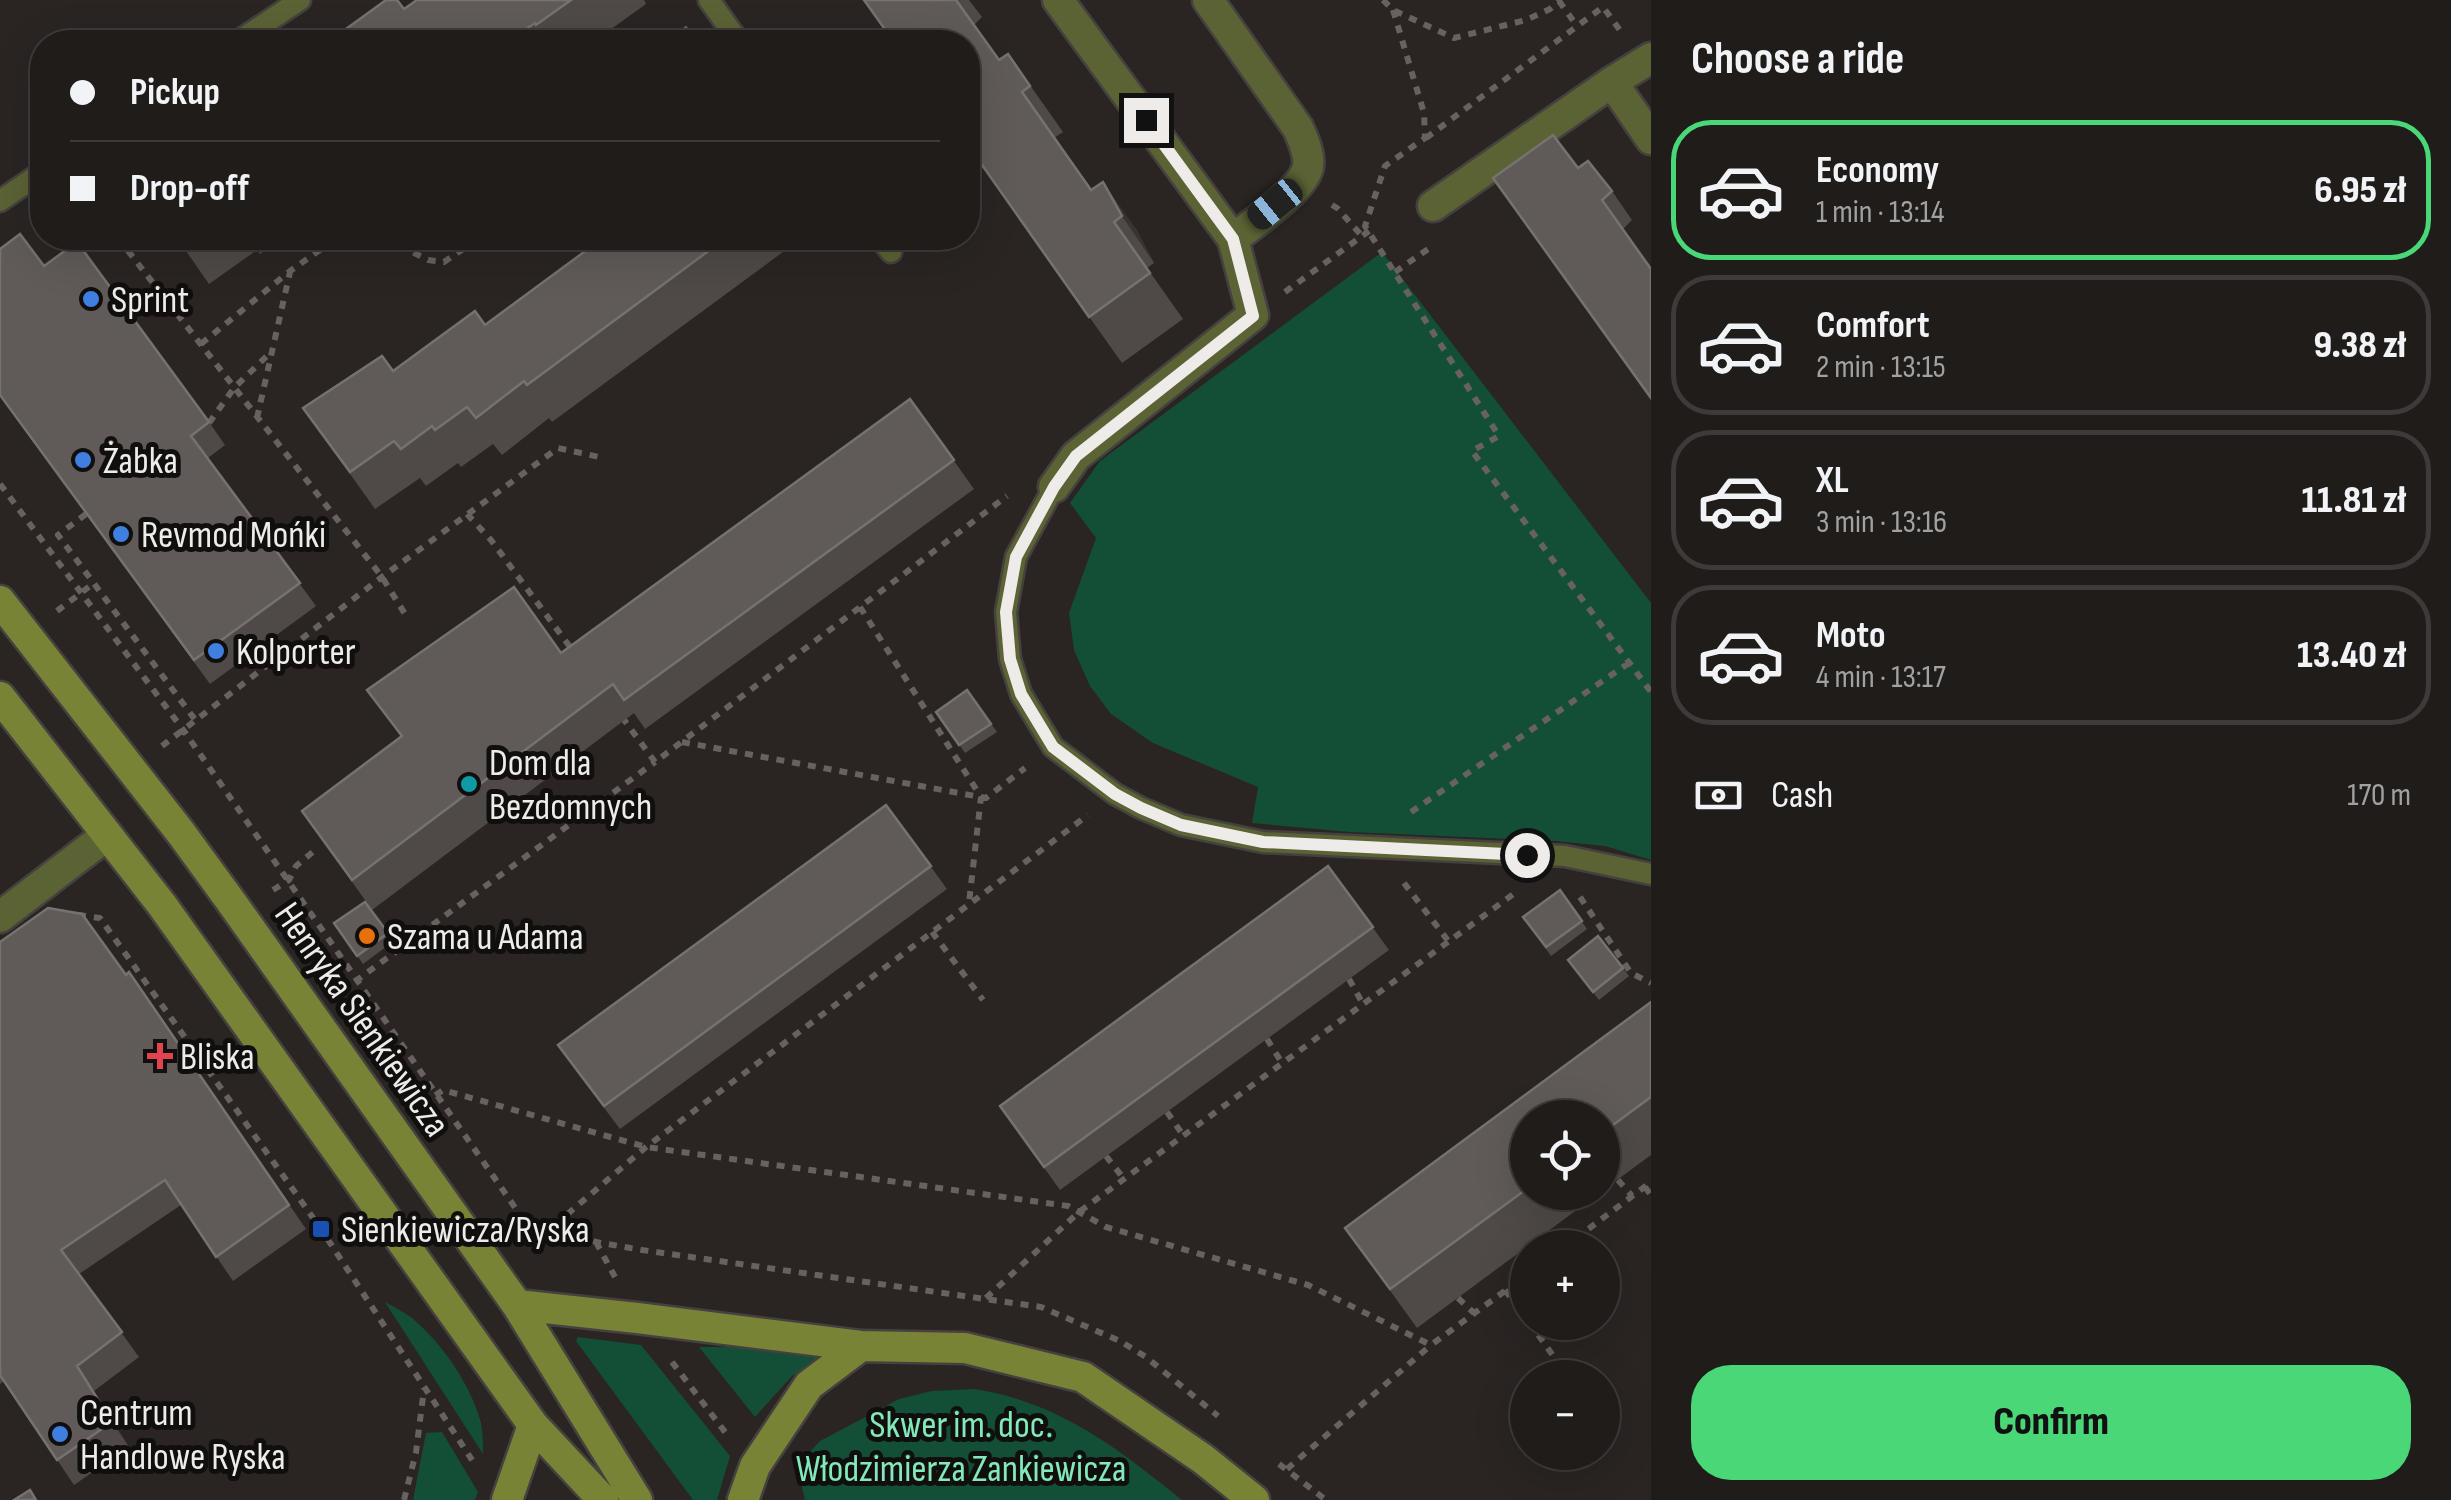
<!DOCTYPE html>
<meta charset="utf-8">
<style>
:root{--surface:#201c1a;--page:#2d2927;--text:#f1f3f6;--muted:#a2a1a2;--line:#3d3a39;--accent:#49d778}
body{margin:0;font-family:"Sofia Sans Condensed",sans-serif;background:var(--page);color:var(--text);height:100vh;display:flex;flex-direction:column;font-size:38px;white-space:nowrap}
*{box-sizing:border-box;margin:0}
p{font-size:32px;color:var(--muted)}
.icon{flex:none;width:55px;height:55px;fill:none;stroke:currentColor;stroke-width:2;stroke-linecap:round;stroke-linejoin:round}
.map{position:relative;flex:1;overflow:hidden}
.panel{display:flex;flex-direction:column;background:var(--surface);width:800px}
.panel>*{flex:none}
.banner{position:absolute;left:30px;top:30px;width:950px;height:220px;border-radius:40px;box-shadow:0 10px 40px #0002,0 0 0 2px var(--line);display:grid;align-content:center;height:220px;padding:0 40px;background:var(--surface)}
.controls{position:absolute;left:1510px;top:1100px;display:grid;gap:20px}
.controls a{display:grid;place-items:center;width:110px;height:110px;border-radius:50%;background:var(--surface);box-shadow:0 10px 40px #0002,0 0 0 2px var(--line);font-size:50px}
.end{position:absolute;width:45px;height:45px;margin:-22px;border:12px solid #eeebe9;background:#111;box-shadow:0 0 0 5px #111}
.from{border-radius:50%}
.car{position:absolute;width:30px;height:60px;margin:-30px -15px;border-radius:12px;box-shadow:0 0 8px 2px #0007;background:linear-gradient(#222 24%,#8ab4d8 0 40%,#222 0 76%,#8ab4d8 0 86%,#222 0)}
.banner b{display:flex;align-items:center;gap:35px;height:95px;font-size:38px}
.banner b+b{border-top:2px solid var(--line)}
.banner i{width:25px;height:25px;background:var(--text)}
ul{padding:0;list-style:none}
li{display:flex;align-items:center;gap:30px;height:140px;margin:0 20px 15px;padding:0 20px;border:5px solid var(--line);border-radius:40px}
li div{flex:1}
li b{display:block;font-size:38px}
li em{font-style:normal;font-weight:800}
li.current{border-color:var(--accent)}
li>.icon{width:90px;height:90px;stroke-width:1.5}
h2{padding:0 40px;font-size:45px;line-height:120px}
.pay{display:flex;align-items:center;gap:25px;height:110px;padding:0 40px;font-size:38px}
.pay p{margin-inline-start:auto}
.primary-button{display:flex;gap:20px;margin-top:auto;padding:20px 40px}
.primary-button a{flex:1;height:115px;border-radius:40px;background:var(--accent);color:#111;font-size:40px;font-weight:800;line-height:115px;text-align:center}
main{display:flex;flex:1;min-height:0}
.map>svg:first-child{display:block}
.green{fill:#134e37}
.lines{fill:none;stroke-linecap:round;stroke-linejoin:round}
.lane-casing{stroke:#45413f;stroke-width:25}
.street-casing{stroke:#45413f;stroke-width:35}
.secondary-casing{stroke:#45413f;stroke-width:35}
.path{stroke:#676260;stroke-width:6;stroke-dasharray:8 8;stroke-linecap:butt}
.lane{stroke:#5b6234;stroke-width:20}
.street{stroke:#5b6234;stroke-width:30}
.secondary{stroke:#798336;stroke-width:30}
.wall{fill:#4f4a47}
.shaded-wall{fill:#393431}
.building{fill:#605b59;stroke:#76726f;stroke-width:2.5}
.route{stroke:#eeebe9;stroke-width:12}
.shop-dot{fill:#3f7fe0;stroke:#110f0e;stroke-width:4}
.culture-dot{fill:#0f9aa8;stroke:#110f0e;stroke-width:4}
.food-dot{fill:#e8710a;stroke:#110f0e;stroke-width:4}
.health-dot{fill:#e0444e;stroke:#110f0e;stroke-width:4}
.transit-dot{fill:#1a4fb4;stroke:#110f0e;stroke-width:4}
.labels{text-anchor:middle;stroke-width:10;stroke-linejoin:round;paint-order:stroke}
.poi-label{font-size:38px;fill:#eeebe9;stroke:#110f0e;text-anchor:start}
.street-label{font-size:38px;fill:#eeebe9;stroke:#110f0e}
.park-label{font-size:38px;fill:#81e9ba;stroke:#110f0e}
</style>
<main>
<div class="map">
<svg width="1651" height="1500" viewBox="0 0 1651 1500">
<rect width="100%" height="100%" fill="#2a2523"/>
<path class="green" d="M1382 252 1651 603V860L1605 846 1555 841 1350 832 1252 823 1258 787 1153 743 1111 714 1090 686 1074 650 1069 613 1096 538 1070 503 1100 461Z
M385 1302C394 1307 404 1312 412 1318 442 1343 471 1385 481 1423 483 1433 483 1444 483 1454Z
M578 1337 641 1345 730 1456 717 1500H693L576 1341Z
M699 1347H826V1357L792 1376 755 1417Z
M974 1389C1057 1401 1119 1449 1182 1500H805L797 1465 820 1441 899 1399 932 1391Z
M442 1432 478 1492 475 1500H413L426 1433Z"/>
<g class="lines">
<g class="lane-casing">
<path id="lane" d="M709 0 739 42
M237 42 300 0
M0 201 42 172
M880 238 891 252
M1054 487 1016 557 1006 612 1010 659 1021 694 1053 747 1115 794 1141 808 1181 825 1263 842 1565 856 1651 874"/>
</g>
<g class="street-casing">
<path id="street" d="M1208 0 1298 128C1303 139 1310 154 1308 167 1303 190 1252 224 1233 239
M1612 82 1651 139
M1433 206 1612 82 1651 58
M1054 487 1076 456 1253 315 1233 239 1058 0
M0 917 107 835"/>
</g>
<g class="secondary-casing">
<path id="secondary" d="M0 601 181 833 232 903 517 1305 637 1500
M0 697 162 905 533 1425 603 1500
M517 1305 637 1318 861 1346 965 1348 1083 1377 1203 1459 1254 1500
M507 1500 533 1425
M743 1500 755 1466 809 1385 861 1346"/>
</g>
<path class="path" d="M1383 0 1393 10 1454 38 1526 20 1550 9 1560 0
M1559 1 1577 26
M1393 10 1424 113 1425 138 1385 166 1365 226 1499 436 1472 451 1651 692
M669 42 688 28
M1426 138 1603 7 1622 33
M1332 205 1337 208 1362 236
M118 238 382 577 405 614
M385 238 428 260 444 262 479 238
M129 252 134 238
M1395 272 1431 247
M1285 292 1369 231
M201 344 290 271 337 238
M257 418 290 272
M209 423 234 388 271 352
M0 484 184 731 523 1219 554 1226 596 1242 642 1250 1041 1307 1120 1341 1146 1357 1218 1416
M86 514 58 535 196 721
M467 514 491 540 573 651
M860 607 981 797 969 903
M57 611 94 583
M622 717 655 762 1007 496
M682 742 986 798 1025 768
M162 746 382 577 558 448 604 458
M1411 812 1629 663
M1404 883 1449 942
M273 890 289 880 296 866 314 851
M1580 897 1631 973 1651 983
M78 915 100 918 321 1229 476 1466
M932 932 983 1000
M1349 979 1363 1004
M342 991 655 762
M1267 1039 1282 1063
M422 1104 443 1090 646 1147 1068 1206 1106 1227 1308 1285 1431 1345 1528 1274
M1167 1112 1183 1135
M1106 1156 1124 1179
M1618 1180 1632 1196
M1645 1187 1651 1195
M543 1235 646 1147 1088 815
M596 1242 615 1277
M1563 1248 1651 1182
M1505 1290 1528 1321
M986 1298 1079 1212 1519 890
M1458 1298 1474 1313
M1529 1322 1569 1378
M672 1362 728 1436
M1602 1423 1606 1429
M1279 1464 1326 1500
M1287 1469 1431 1345
M404 1500 416 1452 424 1389"/>
<use href="#lane" class="lane"/>
<use href="#street" class="street"/>
<use href="#secondary" class="secondary"/>
</g>
<path class="wall" d="M417 0H644L646 4 593 42H328L404 9Z
M864 0H969L982 17 974 25 999 60 1008 54 1063 132 1054 138 1091 190 1136 229 1154 263 1147 268 1183 319 1122 363Z
M1578 168 1612 191 1632 220 1623 229Z
M177 238H285L260 254 257 250 209 284Z
M603 238H802L552 422 549 418 502 455 493 444 461 467 458 463 426 486 420 478 375 509 303 408 393 371 485 325Z
M44 266 209 422 225 445 208 458 316 606 210 684 0 396Z
M910 399 974 489 645 729 634 713 372 910 302 811 401 737 367 690 561 653Z
M967 690 997 732 965 753 936 712Z
M886 805 947 889 620 1129 574 1068Z
M1328 866 1389 950 1060 1190 1000 1106Z
M1560 890 1587 929 1551 956 1523 917Z
M365 902 394 941 363 964 334 923Z
M1598 936 1629 976 1599 1000 1568 960Z
M0 942 126 975 129 972 306 1229 233 1281 181 1205 79 1274 139 1357 94 1391 129 1447 74 1485 4 1381 0 1384Z
M1651 1002V1155L1602 1191V1118H1528V1192H1601L1417 1328 1345 1228Z"/>
<path class="shaded-wall" d="M1103 182 1136 229 1154 263 1122 216Z
M77 1366 94 1391 129 1447 112 1422Z"/>
<path class="building" d="M386 0H397L404 9 417 0H571L536 25 535 23 506 42H328Z
M864 0H956L999 60 1008 54 1030 86 1022 92 1091 190 1103 182 1122 216 1114 222 1150 273 1089 317 968 145V42H894Z
M1553 135 1578 168 1588 161 1612 191 1602 200 1651 269V398L1493 178Z
M20 234 44 266 77 242 209 422 191 436 300 583 194 660 0 395V249Z
M177 238H193L182 245Z
M603 238H726L527 385 524 381 476 418 467 407 435 430 432 426 401 449 394 441 350 472 303 408 382 356 393 371 475 311 485 325Z
M910 399 954 460 624 700 613 684 352 880 302 811 402 736 367 690 514 587 561 653Z
M967 690 991 724 959 745 936 712Z
M886 805 931 866 604 1106 558 1045Z
M1328 866 1373 927 1044 1167 1000 1106Z
M1560 890 1582 921 1546 947 1523 917Z
M365 902 388 933 357 956 334 923Z
M48 908 82 914 126 975 129 972 289 1205 216 1257 165 1180 61 1250 122 1332 77 1366 112 1422 57 1460 0 1375V942Z
M1598 936 1623 968 1593 992 1568 960Z
M1651 1002V1097L1602 1133V1118H1528V1188L1390 1289 1345 1228Z
M30 1490 36 1500H14Z"/>
<g class="lines">
<path class="route" d="M1146 120 1233 239 1253 316 1076 456 1054 487 1016 557 1006 612 1010 659 1021 694 1053 747 1115 794 1141 808 1181 825 1263 842 1527 855"/>
</g>
<g class="shop-dot">
<circle cx="91" cy="299" r="10"/>
<circle cx="83" cy="460" r="10"/>
<circle cx="121" cy="534" r="10"/>
<circle cx="216" cy="651" r="10"/>
<circle cx="60" cy="1434" r="10"/>
</g>
<circle class="culture-dot" cx="469" cy="784" r="10"/>
<circle class="food-dot" cx="367" cy="936" r="10"/>
<path class="health-dot" d="M155 1041h10v10h10v10h-10v10h-10v-10h-10v-10h10z"/>
<rect class="transit-dot" x="311" y="1219" width="20" height="20" rx="5"/>
<g class="labels">
<g class="poi-label">
<text x="111" y="312">Sprint</text>
<text x="103" y="473">Żabka</text>
<text x="141" y="547">Revmod Mońki</text>
<text x="236" y="664">Kolporter</text>
<text x="489" y="775">Dom dla<tspan x="489" dy="44">Bezdomnych</tspan></text>
<text x="387" y="949">Szama u Adama</text>
<text x="180" y="1069">Bliska</text>
<text x="341" y="1242">Sienkiewicza/Ryska</text>
<text x="80" y="1425">Centrum<tspan x="80" dy="44">Handlowe Ryska</tspan></text>
</g>
<g class="street-label">
<text transform="translate(363 1019) rotate(55)" y="13">Henryka Sienkiewicza</text>
</g>
<g class="park-label">
<text x="961" y="1437">Skwer im. doc.<tspan x="961" dy="44">Włodzimierza Zankiewicza</tspan></text>
</g>
</g>
</svg>
<div class="controls">
<a><svg class="icon" aria-label="locate" viewBox="0 0 24 24"><circle cx="12" cy="12" r="6"/><path d="M12 2v4M12 18v4M2 12h4M18 12h4"/></svg></a>
<a>+</a>
<a>−</a>
</div>
<i class="end from" style="left:1527px;top:855px"></i>
<i class="end" style="left:1146px;top:120px"></i>
<i class="car" style="left:1275px;top:204px;rotate:231deg"></i>
<div class="banner">
<b><i class="from"></i>Pickup</b>
<b><i></i>Drop-off</b>
</div>
</div>
<section class="panel">
<h2>Choose a ride</h2>
<ul>
<li class="current"><svg class="icon" aria-label="car" viewBox="0 0 24 24"><path d="M5 17H2v-5l4-1 3-4h7l3 4 3 1v5h-3M9 17h6M6 11h13"/><circle cx="7" cy="17" r="2"/><circle cx="17" cy="17" r="2"/></svg><div><b>Economy</b><p>1 min · 13:14</p></div><em>6.95 zł</em></li>
<li><svg class="icon" aria-label="car" viewBox="0 0 24 24"><path d="M5 17H2v-5l4-1 3-4h7l3 4 3 1v5h-3M9 17h6M6 11h13"/><circle cx="7" cy="17" r="2"/><circle cx="17" cy="17" r="2"/></svg><div><b>Comfort</b><p>2 min · 13:15</p></div><em>9.38 zł</em></li>
<li><svg class="icon" aria-label="car" viewBox="0 0 24 24"><path d="M5 17H2v-5l4-1 3-4h7l3 4 3 1v5h-3M9 17h6M6 11h13"/><circle cx="7" cy="17" r="2"/><circle cx="17" cy="17" r="2"/></svg><div><b>XL</b><p>3 min · 13:16</p></div><em>11.81 zł</em></li>
<li><svg class="icon" aria-label="car" viewBox="0 0 24 24"><path d="M5 17H2v-5l4-1 3-4h7l3 4 3 1v5h-3M9 17h6M6 11h13"/><circle cx="7" cy="17" r="2"/><circle cx="17" cy="17" r="2"/></svg><div><b>Moto</b><p>4 min · 13:17</p></div><em>13.40 zł</em></li>
</ul>
<div class="pay"><svg class="icon" aria-label="cash" viewBox="0 0 24 24"><path d="M3 7h18v10H3z"/><circle cx="12" cy="12" r="2"/></svg>Cash<p>170 m</p></div>
<div class="primary-button"><a>Confirm</a></div>
</section>
</main>
